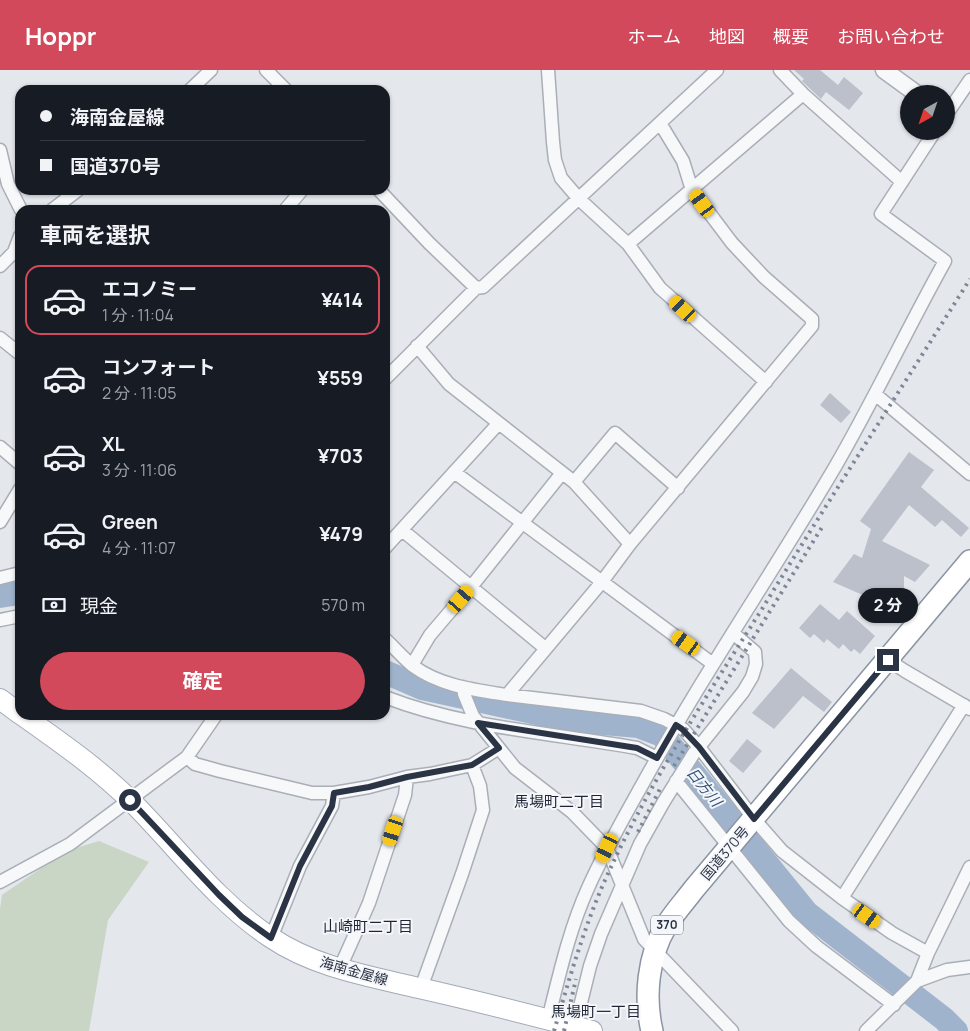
<!DOCTYPE html>
<html lang="ja">
<meta charset="utf-8">
<style>
:root{--surface:#171b24;--page:#20242c;--text:#f1f3f6;--muted:#9ea1a6;--line:#363941;--accent:#d1495b}
body{margin:0;font-family:Manrope,"Noto Sans JP",sans-serif;background:var(--page);color:var(--text);height:100vh;display:flex;flex-direction:column;font-size:19px;white-space:nowrap}
*{box-sizing:border-box;margin:0}
p{font-size:16px;color:var(--muted)}
.icon{flex:none;width:28px;height:28px;fill:none;stroke:currentColor;stroke-width:2;stroke-linecap:round;stroke-linejoin:round}
.map{position:relative;flex:1;overflow:hidden}
.sheet{position:absolute;left:15px;top:135px;width:375px;height:515px;display:flex;flex-direction:column;background:var(--surface);border-radius:15px;box-shadow:0 1px 4px #0004}
.sheet>*{flex:none}
.banner{position:absolute;left:15px;top:15px;width:375px;height:110px;border-radius:15px;box-shadow:0 1px 4px #0004;display:grid;align-content:center;height:110px;padding:0 25px;background:var(--surface)}
.needle{width:32px;rotate:220deg}
.buttons{position:absolute;left:900px;top:15px;display:grid;gap:10px}
.buttons a{display:grid;place-items:center;width:55px;height:55px;border-radius:50%;background:var(--surface);box-shadow:0 1px 4px #0004;font-size:25px}
.end{position:absolute;width:22px;height:22px;margin:-11px;border:6px solid #2b3445;background:#fff;box-shadow:0 0 0 2px #fff}
.from{border-radius:50%}
.bubble{position:absolute;height:35px;border-radius:18px;background:var(--surface);box-shadow:0 1px 4px #0004;font-size:16px;font-weight:700;line-height:35px;text-align:center}
.car{position:absolute;width:15px;height:30px;margin:-15px -8px;border-radius:6px;box-shadow:0 0 4px 1px #0007;background:linear-gradient(#f5c518 24%,#345 0 40%,#f5c518 0 76%,#345 0 86%,#f5c518 0)}
.banner b{display:flex;align-items:center;gap:18px;height:48px;font-size:19px}
.banner b+b{border-top:1px solid var(--line)}
.banner i{width:12px;height:12px;background:var(--text)}
ul{padding:0;list-style:none}
li{display:flex;align-items:center;gap:15px;height:70px;margin:0 10px 8px;padding:0 15px;border:2px solid transparent;border-radius:15px}
li div{flex:1}
li b{display:block;font-size:19px}
li em{font-style:normal;font-weight:700}
li.on{border-color:var(--accent)}
li>.icon{width:45px;height:45px;stroke-width:1.5}
h2{padding:0 25px;font-size:22px;line-height:60px}
.pay{display:flex;align-items:center;gap:12px;height:55px;padding:0 25px;font-size:19px}
.pay p{margin-inline-start:auto}
.action{display:flex;gap:10px;margin-top:auto;padding:10px 25px}
.action a{flex:1;height:58px;border-radius:30px;background:var(--accent);color:#fff;font-size:20px;font-weight:700;line-height:58px;text-align:center}
header{display:flex;align-items:center;gap:30px;box-sizing:border-box;height:70px;padding:0 25px;background:var(--accent);color:#fff}
header strong{font-size:24px}
nav{display:flex;gap:28px;margin-inline-start:auto;font-size:18px}
.map>svg:first-child{display:block}
.green{fill:#c9d6c5}
.lines{fill:none;stroke-linecap:round;stroke-linejoin:round}
.river{stroke:#9fb4cc;stroke-width:24}
.building{fill:#bbc0ca}
.minor-casing{stroke:#a9aeb7;stroke-width:15}
.tertiary-casing{stroke:#a9aeb7;stroke-width:19}
.primary-casing{stroke:#a3abb8;stroke-width:22}
.trunk-casing{stroke:#8b94a3;stroke-width:24}
.minor{stroke:#f7f8fa;stroke-width:12}
.tertiary{stroke:#f7f8fa;stroke-width:16}
.primary{stroke:#fff;stroke-width:20}
.trunk{stroke:#fff;stroke-width:21}
.rail{stroke:#7d8696;stroke-width:4;stroke-dasharray:2.5 5;stroke-linecap:butt}
.route{stroke:#2b3445;stroke-width:6}
.labels{text-anchor:middle;stroke-width:4;stroke-linejoin:round;paint-order:stroke}
.shield{fill:#f4f6f9;stroke:#676e7b;stroke-width:1}
.shield-label{font-size:12px;font-weight:bold;fill:#2b3445}
.street-label{font-size:14px;fill:#2b3445;stroke:#f4f6f9}
.water-label{font-size:15px;font-style:italic;fill:#34527a;stroke:#f4f6f9}
.neighbourhood-label{font-size:15px;fill:#1d2536;stroke:#f4f6f9}
</style>
<header>
<strong>Hoppr</strong>
<nav><a>ホーム</a><a>地図</a><a>概要</a><a>お問い合わせ</a></nav>
</header>
<div class="map">
<svg width="970" height="961" viewBox="0 0 970 961">
<rect width="100%" height="100%" fill="#e4e7ec"/>
<path class="green" d="M99 771 149 792 108 850 89 961H0V839L2 825 66 781Z"/>
<g class="lines">
<path class="river" d="M0 526 20 523
M385 602 422 618 569 650 638 656 662 665 807 843 944 949 956 961"/>
</g>
<path class="building" d="M794 0H820L838 15 844 7 863 23 849 40 826 22 821 29 802 11 804 9Z
M830 323 851 342 841 353 820 335Z
M909 382 934 400 921 417 969 458 961 467 942 450 935 457 909 435 882 471 930 495 915 512 904 506V527L895 538 866 525 865 526 833 512 854 484 862 488 871 459 860 451Z
M820 534 839 550 847 541 875 566 860 584 854 579 851 582 843 574 839 579 827 569 824 573 814 564 810 568 799 558Z
M791 598 832 632 824 642 803 626 774 659 752 643Z
M747 669 762 681 743 703 729 691Z"/>
<g class="lines">
<g class="minor-casing">
<path id="minor" d="M266 0 286 20
M548 0 553 72 555 90 561 108 579 129 628 174 660 218 766 312
M780 0 803 24 902 112
M190 20 211 0
M946 45 970 10
M0 80 8 114 21 140
M379 120 429 173 476 218
M52 140 78 120
M285 140 302 120
M628 174 803 24
M0 196 14 182 20 166
M0 268 20 284
M417 276 449 314 574 412 630 474
M385 309 476 218 483 217 717 0
M875 324 970 404
M0 377 20 394
M454 402 713 594
M574 412 615 363 678 418
M0 452 20 419
M402 460 545 578
M385 478 498 354
M0 508 20 503
M0 550 20 546
M385 569C394 577 403 588 413 596 440 616 475 620 507 625L601 513 630 474 812 256V249L764 207 732 173 692 120 683 91 660 53
M888 590 905 601 970 639
M412 595 430 565 471 517 562 403
M463 617 464 624 473 646 515 698 572 742 607 778 644 869 732 961
M507 625 641 641 664 649 683 659 699 677 754 749 782 781 842 828 892 863 928 883
M385 627C465 658 553 663 637 678L657 688
M187 687 195 694 220 701 312 723H334L369 717 407 707 430 704 472 695 499 678
M676 711 789 851 816 876 894 935
M0 812 70 774 187 687 216 645
M842 828 964 635
M271 868 300 796 332 736 334 723
M339 900 369 833 405 725 407 707
M917 911 947 900 970 897
M421 918 462 804 483 740 480 716 472 695
M548 950C559 906 569 860 588 818 604 782 623 749 642 715 702 606 772 504 835 397 874 330 907 259 945 191L881 144 935 61
M574 961 590 896 601 864 640 774 663 733 694 683 743 622 752 607 756 594 755 582 733 563
M866 961 917 911 928 883 970 797"/>
</g>
<g class="tertiary-casing">
<path id="tertiary" d="M884 0 917 24"/>
</g>
<g class="primary-casing">
<path id="primary" d="M0 629 20 644
M22 645C60 672 99 699 132 732 177 777 216 831 270 867 314 897 368 906 419 918 477 931 535 946 592 961"/>
</g>
<g class="trunk-casing">
<path id="trunk" d="M652 961C644 927 648 886 666 856 674 843 685 831 694 819L970 491"/>
</g>
<use href="#minor" class="minor"/>
<use href="#tertiary" class="tertiary"/>
<use href="#primary" class="primary"/>
<use href="#trunk" class="trunk"/>
<path class="rail" d="M674 696 824 454
M638 762 661 717
M554 961C568 913 582 864 602 817 645 719 705 629 762 539 830 428 901 319 970 209
M564 961 576 909"/>
</g>
<g class="lines">
<path class="route" d="M130 730 219 825 242 847 271 868 300 796 332 736 334 723 369 717 407 707 472 695 499 678 478 653 637 678 657 688 676 655 682 659 699 677 754 749 888 590"/>
</g>
<g class="labels">
<rect class="shield" x="651" y="845.5" width="32" height="19" rx="4"/>
<g class="shield-label">
<text x="667" y="859">370</text>
</g>
<g class="street-label">
<text transform="translate(725 783) rotate(-50)" y="5">国道370号</text>
<text transform="translate(354 901) rotate(16)" y="5">海南金屋線</text>
</g>
<g class="water-label">
<text transform="translate(704 717) rotate(51)" y="5">日方川</text>
</g>
<g class="neighbourhood-label">
<text x="559" y="737">馬場町二丁目</text>
<text x="368" y="862">山崎町二丁目</text>
<text x="596" y="947">馬場町一丁目</text>
</g>
</g>
</svg>
<div class="buttons">
<a><svg class="needle" viewBox="-14 -14 28 28"><path d="M0-13l5 13h-10z" fill="#e53935"/><path d="M0 13l5-13h-10z" fill="#9ea1a6"/></svg></a>
</div>
<i class="end from" style="left:130px;top:730px"></i>
<i class="end" style="left:888px;top:590px"></i>
<div class="bubble" style="left:858px;top:518px;width:60px">2 分</div>
<i class="car" style="left:702px;top:133px;rotate:324deg"></i>
<i class="car" style="left:683px;top:239px;rotate:313deg"></i>
<i class="car" style="left:461px;top:529px;rotate:41deg"></i>
<i class="car" style="left:686px;top:573px;rotate:305deg"></i>
<i class="car" style="left:393px;top:761px;rotate:198deg"></i>
<i class="car" style="left:607px;top:778px;rotate:205deg"></i>
<i class="car" style="left:867px;top:846px;rotate:125deg"></i>
<div class="banner">
<b><i class="from"></i>海南金屋線</b>
<b><i></i>国道370号</b>
</div>
<section class="sheet">
<h2>車両を選択</h2>
<ul>
<li class="on"><svg class="icon" aria-label="car" viewBox="0 0 24 24"><path d="M5 17H2v-5l4-1 3-4h7l3 4 3 1v5h-3M9 17h6M6 11h13"/><circle cx="7" cy="17" r="2"/><circle cx="17" cy="17" r="2"/></svg><div><b>エコノミー</b><p>1 分 · 11:04</p></div><em>¥414</em></li>
<li><svg class="icon" aria-label="car" viewBox="0 0 24 24"><path d="M5 17H2v-5l4-1 3-4h7l3 4 3 1v5h-3M9 17h6M6 11h13"/><circle cx="7" cy="17" r="2"/><circle cx="17" cy="17" r="2"/></svg><div><b>コンフォート</b><p>2 分 · 11:05</p></div><em>¥559</em></li>
<li><svg class="icon" aria-label="car" viewBox="0 0 24 24"><path d="M5 17H2v-5l4-1 3-4h7l3 4 3 1v5h-3M9 17h6M6 11h13"/><circle cx="7" cy="17" r="2"/><circle cx="17" cy="17" r="2"/></svg><div><b>XL</b><p>3 分 · 11:06</p></div><em>¥703</em></li>
<li><svg class="icon" aria-label="car" viewBox="0 0 24 24"><path d="M5 17H2v-5l4-1 3-4h7l3 4 3 1v5h-3M9 17h6M6 11h13"/><circle cx="7" cy="17" r="2"/><circle cx="17" cy="17" r="2"/></svg><div><b>Green</b><p>4 分 · 11:07</p></div><em>¥479</em></li>
</ul>
<div class="pay"><svg class="icon" aria-label="cash" viewBox="0 0 24 24"><path d="M3 7h18v10H3z"/><circle cx="12" cy="12" r="2"/></svg>現金<p>570 m</p></div>
<div class="action"><a>確定</a></div>
</section>
</div>
